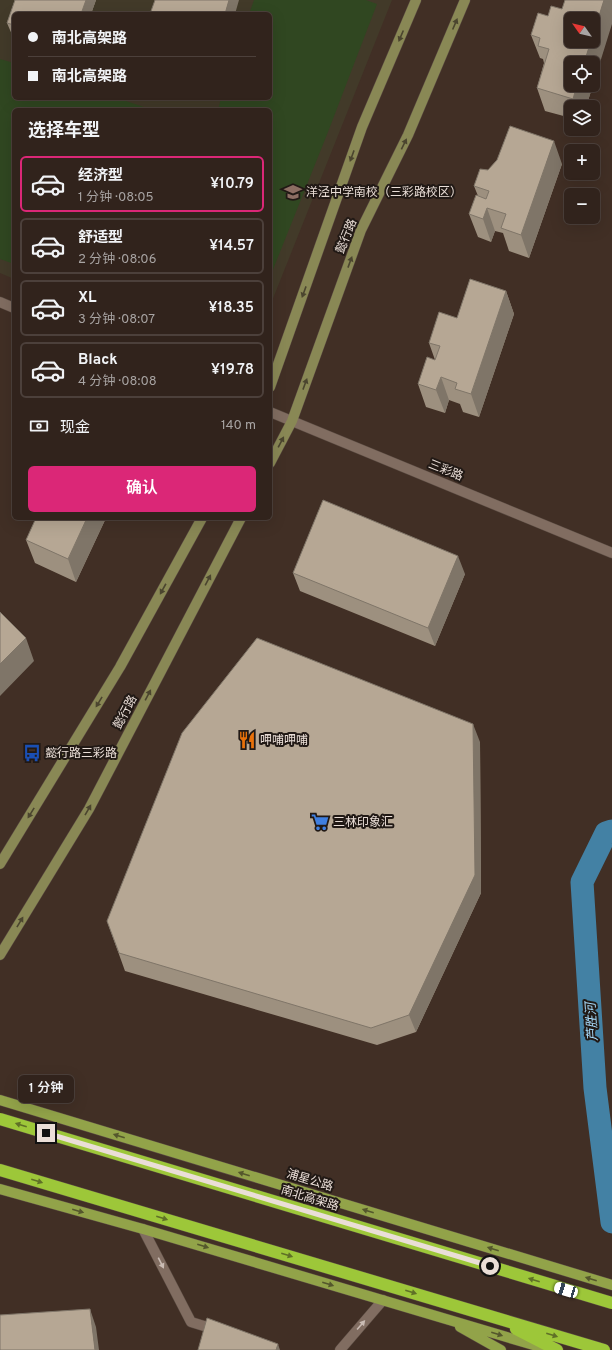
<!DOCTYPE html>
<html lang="zh">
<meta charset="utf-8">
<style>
:root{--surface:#31231c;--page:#392b25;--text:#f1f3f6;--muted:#a8a4a3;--line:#4c403b;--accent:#db2777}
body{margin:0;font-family:Overpass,"Noto Sans SC",sans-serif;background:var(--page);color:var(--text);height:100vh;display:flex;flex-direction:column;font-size:15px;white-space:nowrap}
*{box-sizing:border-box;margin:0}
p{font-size:13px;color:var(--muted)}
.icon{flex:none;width:22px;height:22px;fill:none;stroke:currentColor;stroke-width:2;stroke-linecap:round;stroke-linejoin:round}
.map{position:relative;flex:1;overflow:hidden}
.panel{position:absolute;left:12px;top:108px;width:260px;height:412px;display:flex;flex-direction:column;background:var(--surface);border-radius:6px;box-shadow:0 4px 16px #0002,0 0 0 1px var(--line)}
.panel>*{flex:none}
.top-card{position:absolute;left:12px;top:12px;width:260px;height:88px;border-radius:6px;box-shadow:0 4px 16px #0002,0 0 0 1px var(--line);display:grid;align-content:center;height:88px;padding:0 16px;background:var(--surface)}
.needle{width:26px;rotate:304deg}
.tools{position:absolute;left:564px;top:12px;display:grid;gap:8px}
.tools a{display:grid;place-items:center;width:36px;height:36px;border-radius:6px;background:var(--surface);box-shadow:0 4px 16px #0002,0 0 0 1px var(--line);font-size:20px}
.end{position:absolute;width:18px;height:18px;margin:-9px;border:5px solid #eaded7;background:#111;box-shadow:0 0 0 2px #111}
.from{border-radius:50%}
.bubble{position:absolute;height:28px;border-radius:6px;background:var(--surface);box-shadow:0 4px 16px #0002,0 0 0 1px var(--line);font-size:13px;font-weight:600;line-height:28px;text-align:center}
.car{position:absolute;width:12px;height:24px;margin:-12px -6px;border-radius:5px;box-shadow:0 0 3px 1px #0007;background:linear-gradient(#fff 24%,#345 0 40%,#fff 0 76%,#345 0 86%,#fff 0)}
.top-card b{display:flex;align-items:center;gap:14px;height:38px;font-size:15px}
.top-card b+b{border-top:1px solid var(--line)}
.top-card i{width:10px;height:10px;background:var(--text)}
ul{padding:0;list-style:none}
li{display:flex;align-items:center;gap:12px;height:56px;margin:0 8px 6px;padding:0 8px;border:2px solid var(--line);border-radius:6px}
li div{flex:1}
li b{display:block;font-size:15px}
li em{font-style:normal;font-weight:600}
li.active{border-color:var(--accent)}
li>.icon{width:36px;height:36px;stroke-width:1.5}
h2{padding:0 16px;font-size:18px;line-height:48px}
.pay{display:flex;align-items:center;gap:10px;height:44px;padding:0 16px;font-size:15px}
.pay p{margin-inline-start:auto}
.action{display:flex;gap:8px;margin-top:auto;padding:8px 16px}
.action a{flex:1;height:46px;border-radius:6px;background:var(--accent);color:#fff;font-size:16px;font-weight:600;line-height:46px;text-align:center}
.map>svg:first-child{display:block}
.education{fill:#423a29;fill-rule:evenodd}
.green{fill:#304721}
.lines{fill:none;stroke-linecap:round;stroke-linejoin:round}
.canal{stroke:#4381a4;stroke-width:23}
.lane-casing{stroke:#5a4b42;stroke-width:11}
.street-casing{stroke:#5a4b42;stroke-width:11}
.secondary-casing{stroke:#5a4b42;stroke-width:11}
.primary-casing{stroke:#5a4b42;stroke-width:11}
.highway-casing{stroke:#5a4b42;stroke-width:13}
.lane{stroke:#816d61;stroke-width:10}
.street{stroke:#816d61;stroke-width:10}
.secondary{stroke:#898855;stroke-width:10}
.primary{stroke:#92a349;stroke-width:10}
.highway{stroke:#9dc739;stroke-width:12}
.highway-bridge-casing{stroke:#5a4b42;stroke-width:13;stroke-linecap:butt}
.highway-bridge{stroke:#9dc739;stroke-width:12}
.wall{fill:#9d907f}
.shaded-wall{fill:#7f7568}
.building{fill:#b6a794;stroke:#7f7568}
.oneway{fill:#4b452f}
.oneway2{fill:#5f7027}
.oneway3{fill:#54572c}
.oneway4{fill:#cabcb4}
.route{stroke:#eaded7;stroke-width:5}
.labels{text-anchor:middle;stroke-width:4;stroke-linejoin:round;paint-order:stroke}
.poi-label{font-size:12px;fill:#eaded7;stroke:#211915;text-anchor:start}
.street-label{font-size:12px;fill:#eaded7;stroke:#211915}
.water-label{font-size:13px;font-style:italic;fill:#a7dafa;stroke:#211915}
</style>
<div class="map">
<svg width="612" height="1350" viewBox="0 0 612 1350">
<rect width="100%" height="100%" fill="#412f25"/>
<path class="education" d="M0 0H392L270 306V110H14V279L0 273ZM14 14H270V98H14Z"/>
<path class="green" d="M254 0H366L377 4 328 132 270 277V110H218L221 98H270V14H249Z
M0 59 14 63V98H117L153 110H14V264L0 259Z"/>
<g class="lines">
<path class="canal" d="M612 831 606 833 582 882 595 1088 612 1222"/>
<g class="lane-casing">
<path id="lane" d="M143 1229 191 1322 217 1330
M340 1350 383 1300"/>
</g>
<g class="street-casing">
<path id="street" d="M0 302 14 308
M270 412 612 553"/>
</g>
<g class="secondary-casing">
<path id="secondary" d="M270 387 362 127 416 0
M270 463 292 421 361 230 408 135 465 0
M0 864 120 667 202 518
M0 955 89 809 241 518"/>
</g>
<g class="primary-casing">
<path id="primary" d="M0 1100 612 1285
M0 1189 143 1229 547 1349
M460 1327 501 1350"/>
</g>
<g class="highway-casing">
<path id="highway" d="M0 1170 604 1350
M516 1329 557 1350"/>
</g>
<use href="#lane" class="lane"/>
<use href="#street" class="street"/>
<use href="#secondary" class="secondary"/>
<use href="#primary" class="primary"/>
<use href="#highway" class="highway"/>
<g class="highway-bridge-casing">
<path id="highway-bridge" d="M0 1119 612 1303"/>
</g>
<use href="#highway-bridge" class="highway-bridge"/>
</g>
<path class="wall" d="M15 0H96L91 14H14V38L13 37 7 23Z
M538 13 571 85H593L586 107H571V118L545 111 537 88 544 63 543 59 540 58 531 35Z
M497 160 562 164 529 258 509 251 503 233 495 231 491 242 478 237 469 214 478 196 474 186 488 170Z
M506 291 514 314 479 417 463 412 460 404 449 400 445 413 426 407 418 384 435 360 429 343 457 318Z
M106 518 76 582 35 563 26 540Z
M293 573 465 574 435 646 300 591Z
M480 742 481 893 416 1032 377 1045 125 971 107 921Z"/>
<path class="shaded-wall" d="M86 0H96L91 14H81Z
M229 0H239L235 14H225Z
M604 0H612V24L593 85V63H584L591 41H593V35Z
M577 85H593L586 107H576L573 99Z
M554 141 562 164 529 258 521 235Z
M487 208 495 231 491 242 483 219Z
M506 291 514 314 479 417 471 394Z
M441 377 449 400 445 413 436 390Z
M87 518H106L76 582 68 559Z
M458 556 465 574 435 646 428 628Z
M26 638 34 661 0 696V664Z
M473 724 480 742 481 893 416 1032 409 1015Z
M90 1309 96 1327 99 1350H95Z
M278 1344 280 1350H276Z"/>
<path class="building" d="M15 0H86L81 14H14V25L7 23Z
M155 0H229L225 14H150Z
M565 0H604L593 35V19H571V41H591L584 63H571V85H577L573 99 537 88 549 49 538 46 540 38 531 35 538 13 548 16 551 6 562 9Z
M510 126 554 141 521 235 501 228 506 214 487 208 483 219 469 214 476 195 486 199 489 191 474 186 480 169 488 170 497 160Z
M470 279 506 291 471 394 455 389 457 383 441 377 436 390 418 384 427 357 435 360 440 346 429 343 439 312 457 318Z
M323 500 458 556 428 628 293 573Z
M36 518H87L68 559 26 540Z
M0 612 26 638 0 664Z
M257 638 473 724 475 875 409 1015 371 1028 119 953 107 921 182 733Z
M90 1309 95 1350H0V1315Z
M207 1318 278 1344 276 1350H198Z"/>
<defs><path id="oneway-solid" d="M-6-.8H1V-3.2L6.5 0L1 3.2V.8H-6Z"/></defs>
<g class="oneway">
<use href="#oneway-solid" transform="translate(455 24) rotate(-67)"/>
<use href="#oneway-solid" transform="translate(401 36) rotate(113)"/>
<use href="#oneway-solid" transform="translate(404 144) rotate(-64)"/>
<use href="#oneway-solid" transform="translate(352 156) rotate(110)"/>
<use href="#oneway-solid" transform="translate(350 262) rotate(-70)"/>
<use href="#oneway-solid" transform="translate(304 292) rotate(110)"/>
<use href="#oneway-solid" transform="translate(305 384) rotate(-70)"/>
<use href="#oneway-solid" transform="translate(281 442) rotate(-62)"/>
<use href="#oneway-solid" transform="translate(208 580) rotate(-62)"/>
<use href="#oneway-solid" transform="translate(163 589) rotate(119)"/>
<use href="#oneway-solid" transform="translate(148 695) rotate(-62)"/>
<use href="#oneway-solid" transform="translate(99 702) rotate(121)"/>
<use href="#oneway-solid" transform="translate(88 810) rotate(-60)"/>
<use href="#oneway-solid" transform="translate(31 813) rotate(122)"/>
<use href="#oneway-solid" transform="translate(20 922) rotate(-59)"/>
</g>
<g class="oneway2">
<use href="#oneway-solid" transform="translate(21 1125) rotate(-163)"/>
<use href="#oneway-solid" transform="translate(37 1181) rotate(17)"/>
<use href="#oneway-solid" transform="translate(162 1218) rotate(17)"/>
<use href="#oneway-solid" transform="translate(287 1255) rotate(17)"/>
<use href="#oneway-solid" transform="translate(534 1280) rotate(-163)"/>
<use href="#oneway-solid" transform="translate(411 1292) rotate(17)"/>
<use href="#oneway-solid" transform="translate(552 1335) rotate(17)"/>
</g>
<g class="oneway3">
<use href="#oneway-solid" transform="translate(119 1136) rotate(-163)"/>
<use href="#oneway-solid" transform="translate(244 1174) rotate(-163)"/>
<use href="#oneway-solid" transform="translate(78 1211) rotate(16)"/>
<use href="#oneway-solid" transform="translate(368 1211) rotate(-163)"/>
<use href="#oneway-solid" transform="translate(203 1246) rotate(17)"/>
<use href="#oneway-solid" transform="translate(493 1249) rotate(-163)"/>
<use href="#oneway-solid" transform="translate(591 1279) rotate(-163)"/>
<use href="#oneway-solid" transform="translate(328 1284) rotate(17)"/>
<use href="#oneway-solid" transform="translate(497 1334) rotate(17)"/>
</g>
<g class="oneway4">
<use href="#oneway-solid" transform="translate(161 1263) rotate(63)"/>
<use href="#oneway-solid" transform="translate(361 1325) rotate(-49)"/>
</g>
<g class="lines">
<path class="route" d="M46 1133 490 1266"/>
</g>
<defs>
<g id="school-bare" transform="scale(1.38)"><path d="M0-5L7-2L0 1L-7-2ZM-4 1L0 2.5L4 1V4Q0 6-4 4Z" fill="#8d6e63" stroke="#211915" stroke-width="2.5" paint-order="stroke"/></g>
<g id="restaurant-bare" transform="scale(1.38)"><path d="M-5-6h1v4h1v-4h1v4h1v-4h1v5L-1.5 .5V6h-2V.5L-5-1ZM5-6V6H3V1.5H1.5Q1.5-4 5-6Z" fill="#e8710a" stroke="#211915" stroke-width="2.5" paint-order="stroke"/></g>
<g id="bus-bare" transform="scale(1.38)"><path d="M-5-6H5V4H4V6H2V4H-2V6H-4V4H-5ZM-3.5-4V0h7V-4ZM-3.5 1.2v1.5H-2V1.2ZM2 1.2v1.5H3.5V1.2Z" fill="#1a4fb4" stroke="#211915" stroke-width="2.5" paint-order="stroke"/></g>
<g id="supermarket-bare" transform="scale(1.38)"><path d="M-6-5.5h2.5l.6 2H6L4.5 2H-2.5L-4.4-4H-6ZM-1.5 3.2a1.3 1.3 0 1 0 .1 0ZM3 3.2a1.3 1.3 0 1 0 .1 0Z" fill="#3f7fe0" stroke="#211915" stroke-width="2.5" paint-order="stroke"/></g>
</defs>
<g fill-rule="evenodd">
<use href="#school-bare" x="293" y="192"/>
<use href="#restaurant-bare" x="247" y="740"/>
<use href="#bus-bare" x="32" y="753"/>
<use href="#supermarket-bare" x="320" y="822"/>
</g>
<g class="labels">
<g class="poi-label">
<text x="306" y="196">洋泾中学南校（三彩路校区）</text>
<text x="260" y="744">呷哺呷哺</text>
<text x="45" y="757">懿行路三彩路</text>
<text x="333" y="826">三林印象汇</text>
</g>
<g class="street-label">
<text transform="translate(346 236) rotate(-68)" y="4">懿行路</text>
<text transform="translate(446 470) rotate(22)" y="4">三彩路</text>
<text transform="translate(125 712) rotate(-62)" y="4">懿行路</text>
<text transform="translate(310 1180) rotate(17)" y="4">浦星公路</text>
<text transform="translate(310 1198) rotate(17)" y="4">南北高架路</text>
</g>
<g class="water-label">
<text transform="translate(591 1022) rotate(-94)" y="5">芦胜河</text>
</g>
</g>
</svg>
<div class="tools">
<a><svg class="needle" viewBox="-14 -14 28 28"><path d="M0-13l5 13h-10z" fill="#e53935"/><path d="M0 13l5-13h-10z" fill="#a8a4a3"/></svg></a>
<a><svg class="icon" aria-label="locate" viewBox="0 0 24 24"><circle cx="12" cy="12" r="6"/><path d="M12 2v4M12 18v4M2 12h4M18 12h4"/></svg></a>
<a><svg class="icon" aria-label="layers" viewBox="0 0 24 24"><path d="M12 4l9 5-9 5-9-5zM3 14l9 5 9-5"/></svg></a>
<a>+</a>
<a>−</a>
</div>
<i class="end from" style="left:490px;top:1266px"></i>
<i class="end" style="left:46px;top:1133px"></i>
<div class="bubble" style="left:18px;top:1075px;width:56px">1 分钟</div>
<i class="car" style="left:566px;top:1290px;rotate:287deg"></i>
<div class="top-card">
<b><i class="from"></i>南北高架路</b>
<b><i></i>南北高架路</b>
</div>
<section class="panel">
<h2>选择车型</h2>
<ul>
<li class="active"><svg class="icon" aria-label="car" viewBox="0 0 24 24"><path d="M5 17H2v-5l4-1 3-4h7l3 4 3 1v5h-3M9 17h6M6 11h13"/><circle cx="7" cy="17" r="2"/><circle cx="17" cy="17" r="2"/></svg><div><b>经济型</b><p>1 分钟 · 08:05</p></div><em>¥10.79</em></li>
<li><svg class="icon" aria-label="car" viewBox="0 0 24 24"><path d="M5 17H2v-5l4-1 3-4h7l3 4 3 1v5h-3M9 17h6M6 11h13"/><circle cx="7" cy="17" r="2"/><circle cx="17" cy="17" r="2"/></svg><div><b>舒适型</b><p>2 分钟 · 08:06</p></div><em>¥14.57</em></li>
<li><svg class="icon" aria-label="car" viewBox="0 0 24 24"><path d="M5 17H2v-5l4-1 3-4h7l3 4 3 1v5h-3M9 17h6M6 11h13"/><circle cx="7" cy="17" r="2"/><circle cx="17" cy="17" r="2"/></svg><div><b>XL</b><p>3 分钟 · 08:07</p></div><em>¥18.35</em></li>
<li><svg class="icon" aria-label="car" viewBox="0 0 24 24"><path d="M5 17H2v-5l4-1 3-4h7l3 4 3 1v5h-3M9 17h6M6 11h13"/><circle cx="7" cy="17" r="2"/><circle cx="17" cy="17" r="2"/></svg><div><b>Black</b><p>4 分钟 · 08:08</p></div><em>¥19.78</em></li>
</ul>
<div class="pay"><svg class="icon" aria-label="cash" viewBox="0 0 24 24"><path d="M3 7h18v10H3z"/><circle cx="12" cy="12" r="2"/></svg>现金<p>140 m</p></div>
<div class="action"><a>确认</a></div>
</section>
</div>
